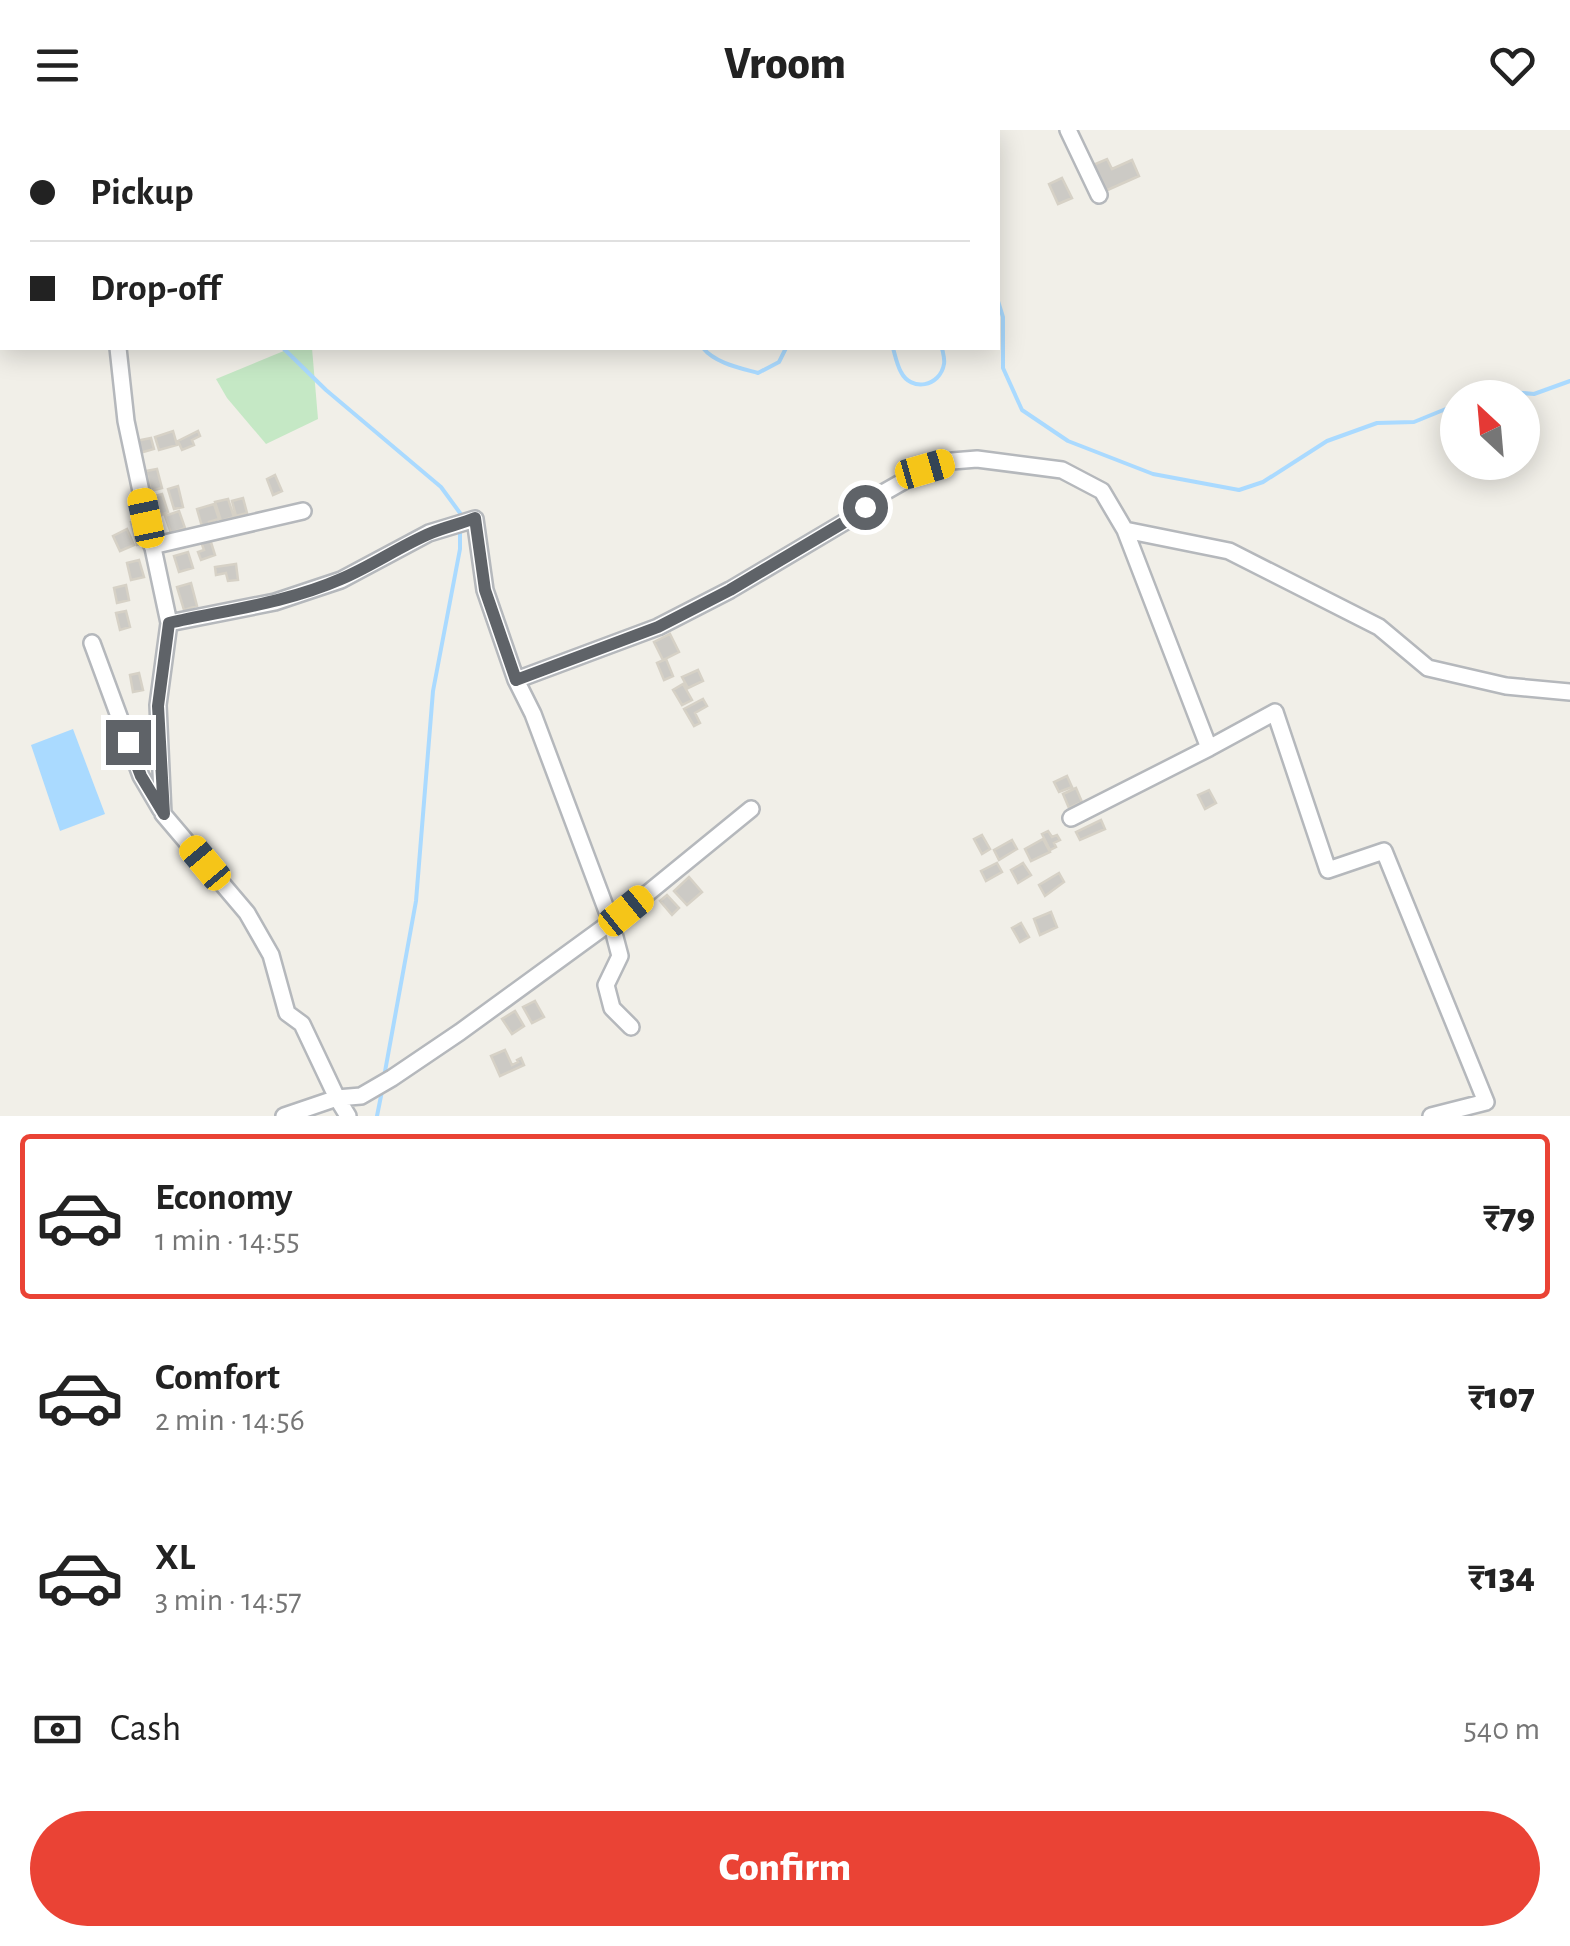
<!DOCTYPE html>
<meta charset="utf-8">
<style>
:root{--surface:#fff;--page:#f6f6f6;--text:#222;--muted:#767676;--line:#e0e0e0;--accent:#ea4335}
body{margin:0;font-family:"Alegreya Sans",sans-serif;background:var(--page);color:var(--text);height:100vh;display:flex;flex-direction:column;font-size:38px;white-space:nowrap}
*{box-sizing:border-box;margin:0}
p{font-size:32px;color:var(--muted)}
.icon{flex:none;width:55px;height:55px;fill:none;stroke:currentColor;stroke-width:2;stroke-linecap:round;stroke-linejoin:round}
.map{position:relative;height:986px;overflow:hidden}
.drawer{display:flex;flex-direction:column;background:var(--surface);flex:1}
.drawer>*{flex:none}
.top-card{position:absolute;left:0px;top:0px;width:1000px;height:220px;box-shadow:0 5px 25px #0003;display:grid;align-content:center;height:220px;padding:0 30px;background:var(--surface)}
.needle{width:65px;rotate:334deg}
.controls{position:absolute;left:1440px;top:250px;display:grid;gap:20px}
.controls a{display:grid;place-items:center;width:100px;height:100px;border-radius:50%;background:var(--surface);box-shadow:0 5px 25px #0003;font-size:50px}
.end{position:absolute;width:45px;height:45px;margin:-22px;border:12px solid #5f6368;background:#fff;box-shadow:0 0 0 5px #fff}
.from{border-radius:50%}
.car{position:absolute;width:30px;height:60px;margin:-30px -15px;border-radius:12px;box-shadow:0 0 8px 2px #0007;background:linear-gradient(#f5c518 24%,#345 0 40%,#f5c518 0 76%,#345 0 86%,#f5c518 0)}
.top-card b{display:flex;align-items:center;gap:35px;height:95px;font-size:38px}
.top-card b+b{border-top:2px solid var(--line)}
.top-card i{width:25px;height:25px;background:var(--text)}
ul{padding:18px 0 0;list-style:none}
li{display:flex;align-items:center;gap:30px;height:165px;margin:0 20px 15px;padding:0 10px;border:5px solid transparent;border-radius:10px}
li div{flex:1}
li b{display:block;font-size:38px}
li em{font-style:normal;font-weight:800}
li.current{border-color:var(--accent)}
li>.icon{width:90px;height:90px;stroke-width:1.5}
.pay{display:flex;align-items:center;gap:25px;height:110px;padding:0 30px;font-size:38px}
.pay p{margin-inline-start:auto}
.button{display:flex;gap:20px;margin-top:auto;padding:20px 30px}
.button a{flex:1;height:115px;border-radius:60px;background:var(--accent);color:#fff;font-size:40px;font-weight:800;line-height:115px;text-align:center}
header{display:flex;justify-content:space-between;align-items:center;height:130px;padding:0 30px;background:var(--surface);font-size:45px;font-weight:800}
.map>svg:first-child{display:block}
.green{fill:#c5e8c5}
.water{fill:#aadaff}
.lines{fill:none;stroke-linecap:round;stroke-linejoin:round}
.stream{stroke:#aadaff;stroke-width:4}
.building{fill:#cccac5;stroke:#d6d1c6;stroke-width:2.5}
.street-casing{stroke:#b5b8bc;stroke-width:20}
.street{stroke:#fff;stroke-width:15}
.route{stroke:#5f6368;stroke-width:12}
</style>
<header><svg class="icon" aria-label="menu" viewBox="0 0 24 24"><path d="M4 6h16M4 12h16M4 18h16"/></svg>Vroom<svg class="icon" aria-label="heart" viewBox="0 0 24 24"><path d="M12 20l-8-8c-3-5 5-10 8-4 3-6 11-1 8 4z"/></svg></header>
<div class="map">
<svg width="1570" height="986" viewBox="0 0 1570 986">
<rect width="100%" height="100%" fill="#f1efe8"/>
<path class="green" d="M291 218H312L318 289 266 314 227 268 216 249Z"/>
<path class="water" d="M73 599 105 684 60 701 31 615Z"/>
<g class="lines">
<path class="stream" d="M73 0 75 2
M511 0 512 2
M998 171 1003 187V238L1022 280 1068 311 1153 344 1239 360 1263 352 1327 311 1377 293 1414 292 1458 274
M283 218 326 260 441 357 460 383V388
M703 218C715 233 740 238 758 243L779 232 786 218
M893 218C895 225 897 235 901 242 911 262 940 257 944 234 945 229 943 223 942 218
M1471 268 1488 260 1534 264 1570 251
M384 947 416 771 433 561 460 419V398
M377 986 382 961"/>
</g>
<path class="building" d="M1107 29 1112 39 1132 30 1139 46 1103 62 1091 36Z
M1062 48 1072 68 1058 74 1049 54Z
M173 301 177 315 159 320 155 307Z
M198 301 200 306 192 310 194 315 182 320 178 311Z
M151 308 154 319 140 323 136 311Z
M157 339 162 358 151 361 146 341Z
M275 345 282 361 273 365 267 349Z
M178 356 183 377 174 379 168 359Z
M162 364 168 382 161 385 155 366Z
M243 368 247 383 236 386 232 371Z
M228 369 234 387 221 391 215 372Z
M214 374 219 389 209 392 210 398 203 400 197 379Z
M179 381 185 398 171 403 165 386Z
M138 390 144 413 137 415 131 392Z
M127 399 134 415 120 421 113 406Z
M209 406 215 425 201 430 198 422 204 420 200 409Z
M188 422 193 438 179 442 174 426Z
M139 430 144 447 131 450 127 433Z
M236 434 238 450 228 451 226 443 216 445 215 437Z
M191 453 197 476 184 480 177 457Z
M126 455 129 470 117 473 114 458Z
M126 481 130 497 120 500 116 483Z
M670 504 679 522 663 530 654 512Z
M666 529 673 546 664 550 657 533Z
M698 540 703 551 688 558 682 547Z
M139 543 143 560 133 562 130 545Z
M683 554 692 570 682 575 673 560Z
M703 569 707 576 695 583 700 593 694 596 684 579Z
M1067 646 1072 657 1059 662 1054 652Z
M1076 658 1082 672 1069 678 1063 664Z
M1209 660 1216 673 1205 679 1198 665Z
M1101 690 1105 699 1080 710 1076 702Z
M1048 701 1052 707 1057 705 1060 710 1054 713 1056 717 1050 720 1042 704Z
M982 705 990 719 982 724 974 709Z
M1043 709 1050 722 1031 731 1025 719Z
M1012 710 1017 719 999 730 994 720Z
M997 733 1002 742 986 751 981 741Z
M1023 733 1031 745 1018 753 1011 740Z
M1059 743 1064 752 1045 766 1039 755Z
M689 747 702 762 687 775 674 761Z
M667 765 679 778 672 785 660 771Z
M1051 782 1057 797 1040 805 1034 789Z
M1021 793 1029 807 1020 812 1012 798Z
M535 871 544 887 532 893 523 877Z
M515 881 524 896 512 904 502 889Z
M505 920 512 935 518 932 517 930 521 928 524 935 500 946 491 926Z"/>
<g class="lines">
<g class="street-casing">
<path id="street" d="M55 0 57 2
M180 0 182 2
M1068 0 1099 65
M303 2 304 0
M589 2 593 0
M0 180 2 181
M118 218 126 291 169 493 158 575 163 684 247 783 271 825 287 883 302 894 337 968 284 986
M1125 400 1229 421 1379 497 1428 538 1506 556 1570 562
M152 416 303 381
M169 493 275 472 341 450 429 403 475 389 485 460 516 550 533 584 611 792 620 826 606 855 612 878 631 897
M92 513 141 646 161 680
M516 550 658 497 730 460 848 390 881 364 925 339 952 331 977 329 1062 340 1102 361 1125 400 1209 618 1275 582 1328 740 1384 721 1486 972 1431 986
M1071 688 1209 618
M348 986 337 968 361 966 392 948 460 902 626 781 751 679"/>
</g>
<use href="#street" class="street"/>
</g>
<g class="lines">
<path class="route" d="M128 612 141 646 164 684 158 576 169 493C227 480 286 473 341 449 372 436 400 416 431 403 445 397 460 394 475 388L485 460 516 550 658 497 730 460 848 390 865 377"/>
</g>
</svg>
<div class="controls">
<a><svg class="needle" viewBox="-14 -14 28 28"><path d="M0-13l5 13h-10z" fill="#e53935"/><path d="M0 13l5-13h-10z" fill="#767676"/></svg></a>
</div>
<i class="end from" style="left:865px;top:377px"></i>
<i class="end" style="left:128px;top:612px"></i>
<i class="car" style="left:925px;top:339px;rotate:74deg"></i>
<i class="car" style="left:146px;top:388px;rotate:348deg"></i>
<i class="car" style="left:205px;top:733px;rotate:320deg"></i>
<i class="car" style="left:626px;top:781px;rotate:51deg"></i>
<div class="top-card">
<b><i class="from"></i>Pickup</b>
<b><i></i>Drop-off</b>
</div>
</div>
<section class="drawer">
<ul>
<li class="current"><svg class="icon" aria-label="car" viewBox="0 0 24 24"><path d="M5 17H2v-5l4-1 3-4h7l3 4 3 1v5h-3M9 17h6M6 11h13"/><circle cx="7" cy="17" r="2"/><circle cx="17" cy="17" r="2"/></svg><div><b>Economy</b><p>1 min · 14:55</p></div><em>₹79</em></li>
<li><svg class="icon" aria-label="car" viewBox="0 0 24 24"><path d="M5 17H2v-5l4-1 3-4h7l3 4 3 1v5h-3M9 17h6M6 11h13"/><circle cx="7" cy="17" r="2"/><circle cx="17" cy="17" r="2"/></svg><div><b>Comfort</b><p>2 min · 14:56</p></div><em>₹107</em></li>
<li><svg class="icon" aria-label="car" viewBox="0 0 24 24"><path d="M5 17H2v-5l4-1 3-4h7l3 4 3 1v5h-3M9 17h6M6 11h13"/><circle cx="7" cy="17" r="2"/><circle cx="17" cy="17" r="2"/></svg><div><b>XL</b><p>3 min · 14:57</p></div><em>₹134</em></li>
</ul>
<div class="pay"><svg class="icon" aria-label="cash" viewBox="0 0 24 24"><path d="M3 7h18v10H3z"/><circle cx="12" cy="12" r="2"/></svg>Cash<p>540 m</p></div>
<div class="button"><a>Confirm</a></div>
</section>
